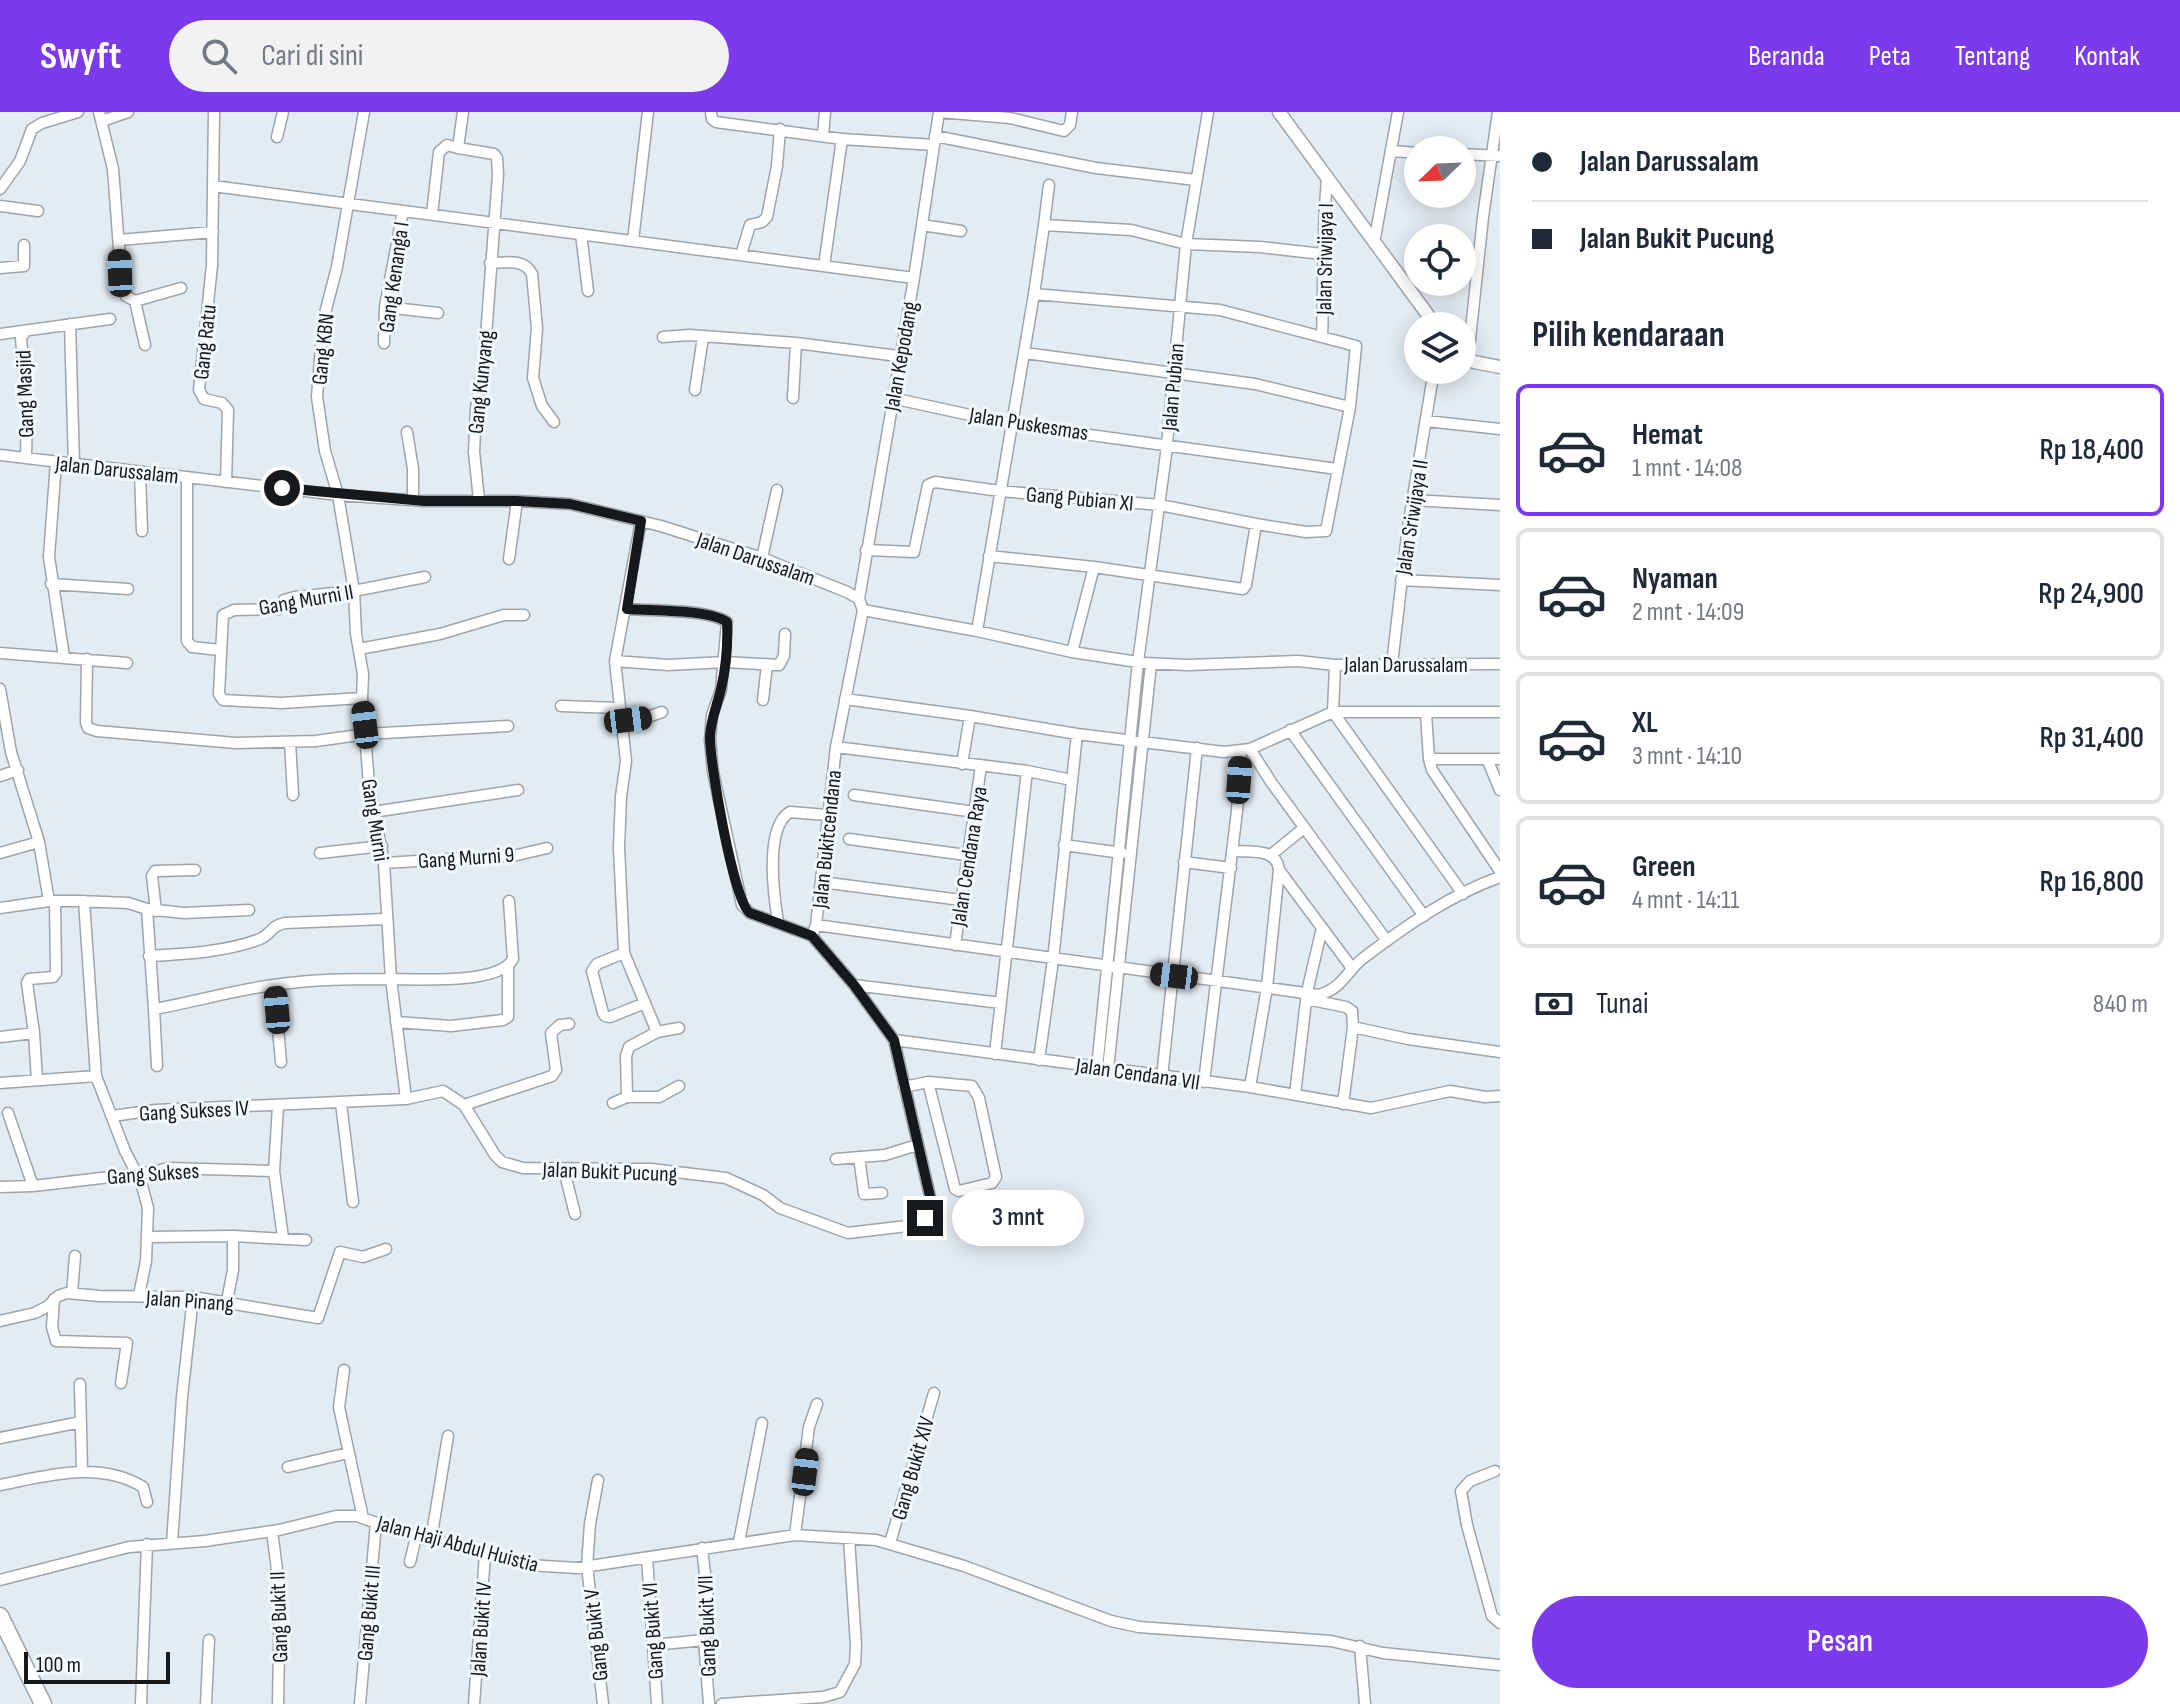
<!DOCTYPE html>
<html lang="id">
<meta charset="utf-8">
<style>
:root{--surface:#fff;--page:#f2f2f3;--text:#1f2937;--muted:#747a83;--line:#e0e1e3;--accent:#7c3aed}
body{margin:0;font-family:"Sofia Sans Condensed",sans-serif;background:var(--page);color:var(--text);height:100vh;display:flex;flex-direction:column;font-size:30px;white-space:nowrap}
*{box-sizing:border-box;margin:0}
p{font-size:26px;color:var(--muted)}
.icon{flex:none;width:44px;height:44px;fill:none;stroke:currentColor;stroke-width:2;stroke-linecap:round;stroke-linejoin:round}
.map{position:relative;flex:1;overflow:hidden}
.sheet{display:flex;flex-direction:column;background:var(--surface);width:680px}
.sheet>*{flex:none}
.banner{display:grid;align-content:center;height:176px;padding:0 32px;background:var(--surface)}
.needle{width:52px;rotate:247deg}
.tools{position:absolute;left:1404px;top:24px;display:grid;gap:16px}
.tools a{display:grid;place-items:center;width:72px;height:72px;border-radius:50%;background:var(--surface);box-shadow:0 4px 20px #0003;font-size:40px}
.scale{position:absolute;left:24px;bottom:20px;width:146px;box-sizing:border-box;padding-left:8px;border:4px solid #16191b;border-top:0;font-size:22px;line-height:28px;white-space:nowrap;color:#16191b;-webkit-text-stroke:6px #f2f9fe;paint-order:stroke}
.end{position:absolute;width:36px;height:36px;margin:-18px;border:10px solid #16191b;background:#fff;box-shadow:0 0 0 4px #fff}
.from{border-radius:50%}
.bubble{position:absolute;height:56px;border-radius:28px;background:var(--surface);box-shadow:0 4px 20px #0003;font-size:26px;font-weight:600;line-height:56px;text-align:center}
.car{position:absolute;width:24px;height:48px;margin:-24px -12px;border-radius:10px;box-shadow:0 0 6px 2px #0007;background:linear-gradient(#222 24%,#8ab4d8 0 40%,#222 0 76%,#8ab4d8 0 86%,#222 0)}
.banner b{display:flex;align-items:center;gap:28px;height:76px;font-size:30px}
.banner b+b{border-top:2px solid var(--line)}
.banner i{width:20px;height:20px;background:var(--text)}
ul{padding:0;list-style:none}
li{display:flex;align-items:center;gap:24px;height:132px;margin:0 16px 12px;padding:0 16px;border:4px solid var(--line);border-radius:12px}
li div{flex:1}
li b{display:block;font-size:30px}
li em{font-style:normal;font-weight:600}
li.active{border-color:var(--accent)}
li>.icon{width:72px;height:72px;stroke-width:1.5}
h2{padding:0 32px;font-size:36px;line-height:96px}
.pay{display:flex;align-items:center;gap:20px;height:88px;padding:0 32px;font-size:30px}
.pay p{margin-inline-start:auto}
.action{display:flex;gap:16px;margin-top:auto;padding:16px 32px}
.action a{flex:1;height:92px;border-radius:48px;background:var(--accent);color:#fff;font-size:32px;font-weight:600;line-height:92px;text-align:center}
header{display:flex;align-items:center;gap:48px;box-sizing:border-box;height:112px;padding:0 40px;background:var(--accent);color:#fff}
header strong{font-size:38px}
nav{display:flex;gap:44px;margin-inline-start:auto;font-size:28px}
.search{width:560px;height:72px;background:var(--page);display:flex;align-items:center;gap:20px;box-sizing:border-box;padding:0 28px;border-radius:44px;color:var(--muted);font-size:30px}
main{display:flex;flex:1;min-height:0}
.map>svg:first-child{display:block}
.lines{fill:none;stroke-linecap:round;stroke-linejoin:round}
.minor-casing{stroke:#9da5ab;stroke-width:13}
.tertiary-casing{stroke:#9da5ab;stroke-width:15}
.trunk-casing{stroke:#9da5ab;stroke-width:19}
.minor{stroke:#fff;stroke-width:10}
.tertiary{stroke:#fff;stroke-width:12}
.trunk{stroke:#fff;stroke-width:16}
.route{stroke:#16191b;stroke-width:10}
.labels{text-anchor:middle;stroke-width:6;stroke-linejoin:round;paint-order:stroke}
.street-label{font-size:22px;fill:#16191b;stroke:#f2f9fe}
</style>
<header>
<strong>Swyft</strong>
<div class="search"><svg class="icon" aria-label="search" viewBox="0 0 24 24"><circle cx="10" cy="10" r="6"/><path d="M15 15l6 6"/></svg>Cari di sini</div>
<nav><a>Beranda</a><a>Peta</a><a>Tentang</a><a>Kontak</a></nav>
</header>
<main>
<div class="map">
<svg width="1500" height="1592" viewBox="0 0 1500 1592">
<rect width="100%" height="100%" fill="#e4ecf3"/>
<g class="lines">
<g class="minor-casing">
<path id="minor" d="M99 0 113 57 122 176 126 184 135 189 145 233
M214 0 212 153 199 278 204 287 222 291 228 298 226 370
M364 0 337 155 323 209 317 285 325 339 338 383 354 479 356 522 363 562 362 586 369 672 384 751 391 867 406 987
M463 0 458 36 494 42 497 46 498 63 484 251 476 296 474 340 479 388
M711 0 712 7 716 10 842 27 934 33
M939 0 1010 6 1064 19 1070 13 1072 0
M102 9 128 0
M823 24 825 0
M935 24 1096 56 1196 68
M277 25 283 0
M1392 39 1418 41
M1462 42 1500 44
M213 74 914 166
M0 77 20 49 32 17 42 11 78 0
M0 94 38 99
M432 102 439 40 447 33 458 36
M922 113 961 119
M1044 113 1049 73
M581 122 588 179
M119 128 213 120
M633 129 648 0
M1374 131 1398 0
M741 143 750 113 762 110 767 105 777 54 780 17
M490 151C506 151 524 146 532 162L537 216 533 266 542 294 554 310
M824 154 842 27
M0 156 24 154V133
M1034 182 1044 113 1131 118 1186 132 1260 135 1322 142
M135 189 181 176
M385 195 438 201
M70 212 74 353
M25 220 21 226 27 292 26 346
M0 222 110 207
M663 225 689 223 796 231 898 244
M1322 225C1324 173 1322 121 1327 68
M384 231 385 195 403 99
M1025 241 1255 272 1350 295
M1468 246 1483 105 1498 0
M695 278 703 225
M793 286 796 231
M892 286 1011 312 1337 357
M1426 309 1500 317
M407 320 413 357V388
M0 343 338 383 424 389H517L570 392 661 414 762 446 847 480 859 487 863 498 977 519 1072 540 1144 551 1188 553 1298 549 1335 553 1500 552
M56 350 49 445 64 545
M140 360 142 419
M187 365V529L192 535 220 538
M1413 388 1500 393
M641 409 615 549 626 649 621 685 619 735 624 841 657 920 629 935 626 944 627 985H659L679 974
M866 438 914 440 928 373 935 370 1000 379 1160 393 1256 412 1306 420 1326 419 1350 295 1356 234 1220 198 1034 182 977 519
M989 444 1094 455
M762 446 777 378
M509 447 517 389
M1401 468 1500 473
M51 472 128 477
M859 487 914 166 939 0
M627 497C651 499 708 497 727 510L721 578 712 603 710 628 713 660 742 793 750 801 812 824
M359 537 440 522 504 503H524
M1072 540 1094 455 1243 477 1246 473 1256 412
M0 541 127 551
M87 547 86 611 88 616 97 619 236 631 316 629 366 622 508 614
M615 549 668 553 725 550 779 553 784 544 785 522
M1392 552 1408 415 1434 258
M0 577 11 640 39 730 49 789
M362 586 281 591 223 588 219 582 223 503 234 498 279 497 284 488 295 485 354 479 425 465
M845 587 970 604 1077 622 1224 640 1250 637 1333 600 1335 553
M763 588 767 553
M561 594 618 596
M1333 600 1463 782
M1333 600H1500
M1426 601 1429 647H1500
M619 608 645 606 662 600
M1290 618 1424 804
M290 630 293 683
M836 635 1027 659 1072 668
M1250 637 1271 670 1387 829
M1429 647 1432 658 1500 759
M1487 647 1500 678
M962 652 970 604
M0 664 18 658
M854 683 975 700
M373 700 518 678
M849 727 966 743
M1064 733 1122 741
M1233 739C1251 740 1277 736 1279 758L1267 875 1250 975
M0 741 39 730
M320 741 382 734
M1272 742 1304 716
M1184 750 1231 756
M384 751 517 743 547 736
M1279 758 1352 856
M821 770 961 788
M84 789 96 964
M0 796 49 789H79L128 791 147 797 184 801 249 798
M147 797 154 897C194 890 234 878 274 873 312 867 352 867 390 867 416 867 499 873 513 847L509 789
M156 799 152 764 155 759 195 758
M778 810C774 785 764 715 790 700L827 703
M816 813 1319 883C1345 875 1346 858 1366 844 1407 813 1452 782 1500 765
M955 833 981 654
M624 841 597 852 592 859 603 901 605 904 610 905 645 891
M149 844C185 842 226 840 260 827 272 822 270 814 285 811L386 807
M274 873 281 950
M854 873 1001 891
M1306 887 1346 895 1352 899 1353 915 1343 992
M154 897 157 954
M396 910 451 914 503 908 508 905V854
M1353 915 1408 927 1500 940
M657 920 679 916
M0 925 34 921
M894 928 1250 975 1371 996 1450 979 1485 985 1500 984
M995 942 1027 659
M1039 948 1053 848 1077 622
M1097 956 1138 550 1166 342 1186 132 1208 0
M1108 957 1151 552
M1162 965 1197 636
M37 968 34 921 27 871 29 867 53 865 56 861 55 789
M1204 970 1237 699 1241 638
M0 971 96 964 125 1039 141 1070 148 1096 146 1149 139 1183
M904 975 928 970 972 974 979 986 996 1065 992 1071 959 1079 955 1077 928 970
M1295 983 1307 880 1322 816
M341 991 353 1090
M613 991 627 985
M464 993 552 964 556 958 551 921 560 913 569 912
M278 994 274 1059 283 1126
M8 1001 33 1074
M112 1004 156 998 406 987 443 979 464 993 495 1043 502 1050 523 1056 651 1057 726 1066 763 1083 780 1096 848 1121 915 1113 925 1106 932 1093 894 928 854 873 812 824 816 813 836 635 863 498
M859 1045 864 1082 882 1081
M836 1047 885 1043 917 1033
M564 1058 575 1102
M0 1075 33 1074 153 1060 168 1056 274 1059
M233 1124 306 1128
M148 1125 233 1124V1158L227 1189
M72 1181 75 1144
M54 1187 52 1215 56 1229 127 1231 121 1271
M0 1209 35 1201 48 1194 58 1184 67 1181 100 1184 193 1185 318 1206 340 1140 363 1145 386 1137
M344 1258 339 1295 363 1406
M80 1272 82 1359
M0 1326 81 1310
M288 1355 348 1341
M1495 1359 1470 1369 1461 1379 1467 1413 1492 1504 1500 1511
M598 1368 590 1412 587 1454 603 1592
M0 1373C47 1364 99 1348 143 1375L147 1390
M272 1419 280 1481 278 1592
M795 1423 809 1315 817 1292
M431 1428 448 1324
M739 1430 762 1311
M172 1431 182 1285 193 1185
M890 1431 934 1281
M702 1436 710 1505 704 1528 709 1592
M647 1446 657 1592
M410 1450 416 1425
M0 1468 129 1435 205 1429 279 1418 336 1404H357L416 1425 459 1433 528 1453 577 1456 795 1423 876 1428 964 1454 1111 1509 1139 1515 1331 1529 1383 1541 1500 1553
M653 1533 704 1528
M1360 1534 1365 1592
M141 1592 147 1432
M206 1592 209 1528
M360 1592 376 1411
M474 1592 485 1442
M722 1592 823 1585 840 1580 855 1552 856 1533 849 1426"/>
</g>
<g class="tertiary-casing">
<path id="tertiary" d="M1279 0 1436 214
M1462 242 1474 250 1500 255"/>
</g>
<g class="trunk-casing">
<path id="trunk" d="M0 1504 43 1592"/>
</g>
<use href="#minor" class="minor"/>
<use href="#tertiary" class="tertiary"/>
<use href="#trunk" class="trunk"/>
</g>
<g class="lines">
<path class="route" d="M282 376 424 389H517L570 392 641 409 627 497C652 499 708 497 727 510 728 532 726 556 721 577 717 594 711 607 710 624 709 648 734 792 750 801L812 824 854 873 894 928 932 1093 925 1106"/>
</g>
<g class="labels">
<g class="street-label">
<text transform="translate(1324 147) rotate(-89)" y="8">Jalan Sriwijaya I</text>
<text transform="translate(393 165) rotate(-82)" y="8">Gang Kenanga I</text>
<text transform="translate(204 230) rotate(-84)" y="8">Gang Ratu</text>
<text transform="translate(322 237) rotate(-84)" y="8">Gang KBN</text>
<text transform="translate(900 244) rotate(-80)" y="8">Jalan Kepodang</text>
<text transform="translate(480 270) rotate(-84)" y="8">Gang Kunyang</text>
<text transform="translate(1172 275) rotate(-85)" y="8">Jalan Pubian</text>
<text transform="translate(24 282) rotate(-92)" y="8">Gang Masjid</text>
<text transform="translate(1029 311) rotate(9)" y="8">Jalan Puskesmas</text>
<text transform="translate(117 357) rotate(6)" y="8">Jalan Darussalam</text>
<text transform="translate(1080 386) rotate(5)" y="8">Gang Pubian XI</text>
<text transform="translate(1411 405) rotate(-81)" y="8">Jalan Sriwijaya II</text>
<text transform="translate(756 446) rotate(19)" y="8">Jalan Darussalam</text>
<text transform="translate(306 487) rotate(-10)" y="8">Gang Murni II</text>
<text x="1406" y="560">Jalan Darussalam</text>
<text transform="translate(376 708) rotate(81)" y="8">Gang Murni</text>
<text transform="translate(826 727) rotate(-84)" y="8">Jalan Bukitcendana</text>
<text transform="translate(968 744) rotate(-81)" y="8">Jalan Cendana Raya</text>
<text transform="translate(466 745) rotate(-4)" y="8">Gang Murni 9</text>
<text transform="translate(1138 961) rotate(8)" y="8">Jalan Cendana VII</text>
<text transform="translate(194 998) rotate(-3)" y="8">Gang Sukses IV</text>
<text transform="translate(610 1059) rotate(2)" y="8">Jalan Bukit Pucung</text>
<text transform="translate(153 1061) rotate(-4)" y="8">Gang Sukses</text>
<text transform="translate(190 1188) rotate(4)" y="8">Jalan Pinang</text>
<text transform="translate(912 1356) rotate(-74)" y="8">Gang Bukit XIV</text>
<text transform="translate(458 1431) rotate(15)" y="8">Jalan Haji Abdul Huistia</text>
<text transform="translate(368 1501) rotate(-85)" y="8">Gang Bukit III</text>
<text transform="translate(278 1505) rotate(-92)" y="8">Gang Bukit II</text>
<text transform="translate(706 1514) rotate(-92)" y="8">Gang Bukit VII</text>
<text transform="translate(480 1517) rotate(-86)" y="8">Jalan Bukit IV</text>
<text transform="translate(652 1519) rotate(-94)" y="8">Gang Bukit VI</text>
<text transform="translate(595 1523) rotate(-96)" y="8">Gang Bukit V</text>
</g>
</g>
</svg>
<div class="tools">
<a><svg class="needle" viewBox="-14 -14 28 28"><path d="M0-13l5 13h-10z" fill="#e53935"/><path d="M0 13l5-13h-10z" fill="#747a83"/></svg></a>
<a><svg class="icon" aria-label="locate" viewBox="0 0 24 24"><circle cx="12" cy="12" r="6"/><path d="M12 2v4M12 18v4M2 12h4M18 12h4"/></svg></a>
<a><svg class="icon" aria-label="layers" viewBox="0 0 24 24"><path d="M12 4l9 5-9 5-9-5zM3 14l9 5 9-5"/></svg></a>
</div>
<div class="scale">100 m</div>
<i class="end from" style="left:282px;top:376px"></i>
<i class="end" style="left:925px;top:1106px"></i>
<div class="bubble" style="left:952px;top:1078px;width:132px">3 mnt</div>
<i class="car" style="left:120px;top:161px;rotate:358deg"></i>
<i class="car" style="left:628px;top:608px;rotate:83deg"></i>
<i class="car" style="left:365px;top:613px;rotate:353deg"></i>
<i class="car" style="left:1239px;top:668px;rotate:4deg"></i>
<i class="car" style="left:1174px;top:864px;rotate:277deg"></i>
<i class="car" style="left:277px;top:898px;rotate:355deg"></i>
<i class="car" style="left:805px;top:1360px;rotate:7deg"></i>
</div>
<section class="sheet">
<div class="banner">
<b><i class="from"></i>Jalan Darussalam</b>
<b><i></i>Jalan Bukit Pucung</b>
</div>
<h2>Pilih kendaraan</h2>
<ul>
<li class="active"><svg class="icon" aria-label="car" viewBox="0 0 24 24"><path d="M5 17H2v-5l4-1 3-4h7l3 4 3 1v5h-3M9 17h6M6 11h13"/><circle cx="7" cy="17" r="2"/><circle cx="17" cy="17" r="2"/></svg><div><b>Hemat</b><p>1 mnt · 14:08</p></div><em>Rp 18,400</em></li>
<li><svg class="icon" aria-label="car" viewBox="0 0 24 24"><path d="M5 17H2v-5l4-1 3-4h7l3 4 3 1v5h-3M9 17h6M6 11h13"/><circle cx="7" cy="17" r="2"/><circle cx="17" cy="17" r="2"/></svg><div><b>Nyaman</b><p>2 mnt · 14:09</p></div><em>Rp 24,900</em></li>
<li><svg class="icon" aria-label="car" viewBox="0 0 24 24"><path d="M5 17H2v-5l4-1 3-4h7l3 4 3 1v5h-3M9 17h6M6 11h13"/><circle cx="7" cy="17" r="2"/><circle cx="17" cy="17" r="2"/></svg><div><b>XL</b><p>3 mnt · 14:10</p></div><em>Rp 31,400</em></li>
<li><svg class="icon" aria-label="car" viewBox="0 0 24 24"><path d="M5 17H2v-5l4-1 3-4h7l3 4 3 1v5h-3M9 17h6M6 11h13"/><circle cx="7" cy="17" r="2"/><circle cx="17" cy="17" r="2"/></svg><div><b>Green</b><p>4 mnt · 14:11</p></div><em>Rp 16,800</em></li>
</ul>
<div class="pay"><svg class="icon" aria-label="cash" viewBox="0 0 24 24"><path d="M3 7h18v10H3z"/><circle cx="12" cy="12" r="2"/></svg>Tunai<p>840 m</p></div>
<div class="action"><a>Pesan</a></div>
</section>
</main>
